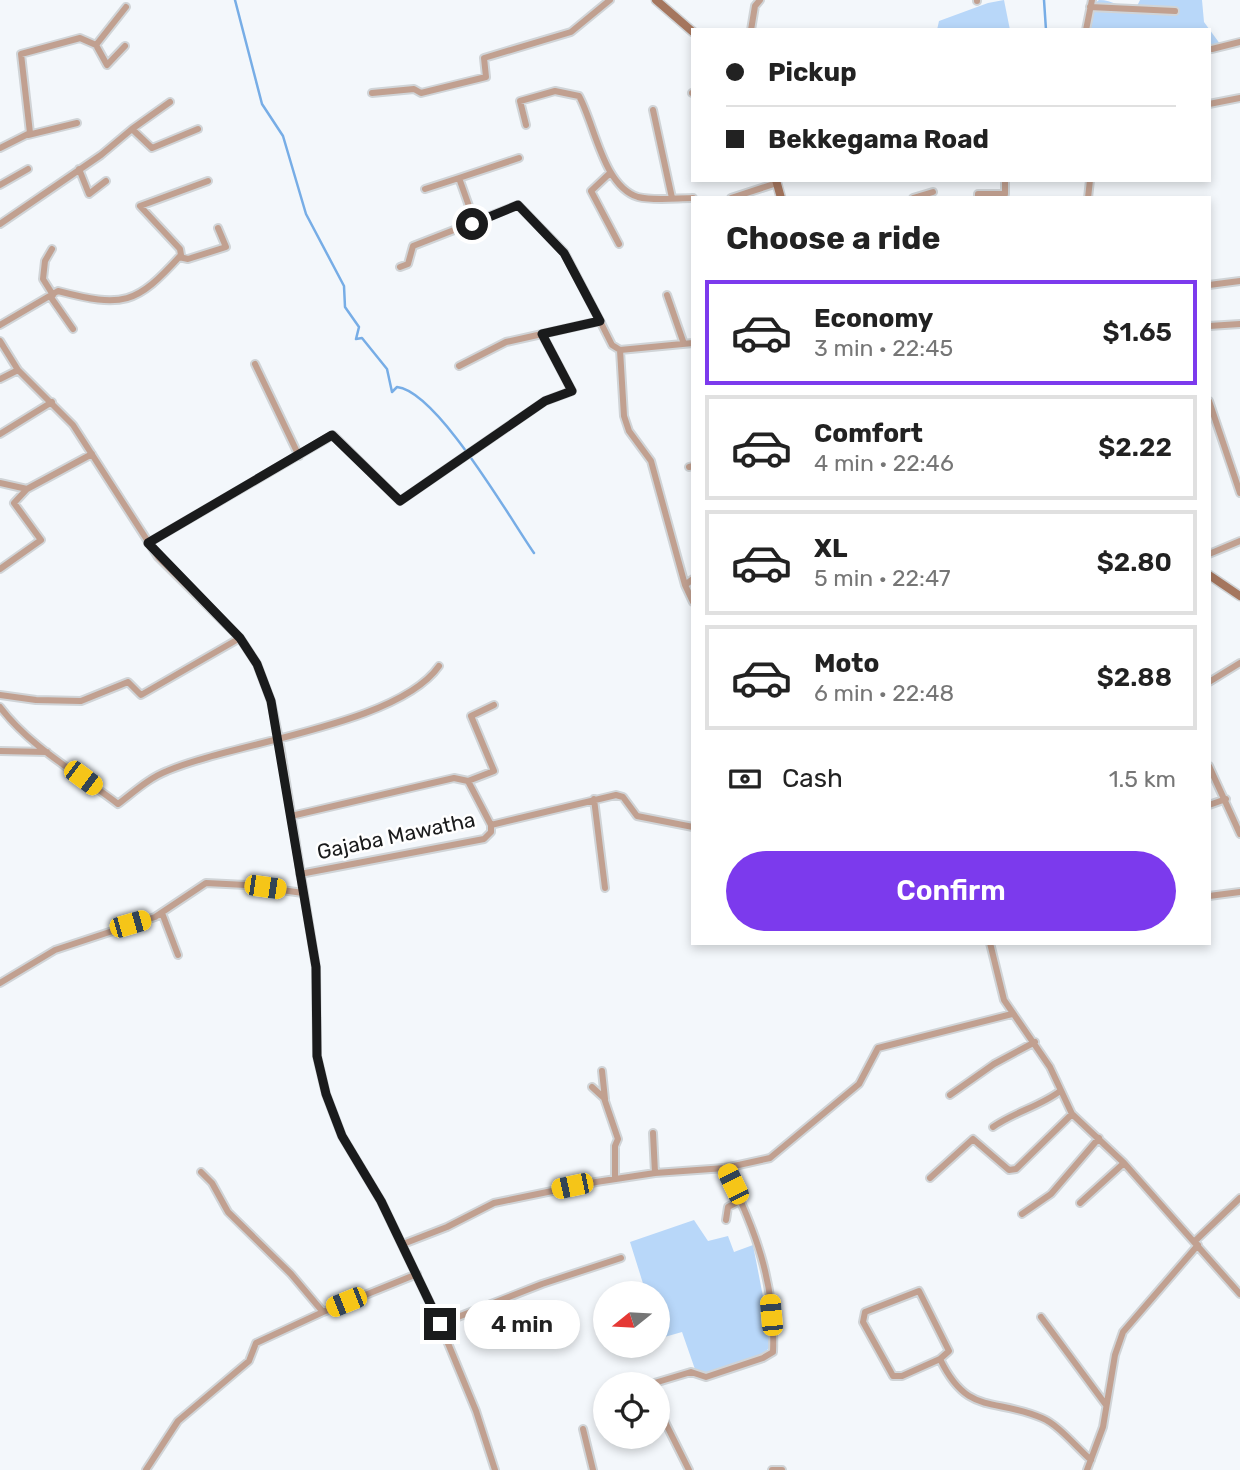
<!DOCTYPE html>
<meta charset="utf-8">
<style>
:root{--surface:#fff;--page:#f2f2f2;--text:#222;--muted:#767676;--line:#e0e0e0;--accent:#7c3aed}
body{margin:0;font-family:Rubik,sans-serif;background:var(--page);color:var(--text);height:100vh;display:flex;flex-direction:column;font-size:26px;white-space:nowrap}
*{box-sizing:border-box;margin:0}
p{font-size:23px;color:var(--muted)}
.icon{flex:none;width:38px;height:38px;fill:none;stroke:currentColor;stroke-width:2;stroke-linecap:round;stroke-linejoin:round}
.map{position:relative;flex:1;overflow:hidden}
.side{position:absolute;left:691px;top:196px;width:520px;height:749px;display:flex;flex-direction:column;background:var(--surface);border-radius:0px;box-shadow:0 4px 10px #0003}
.side>*{flex:none}
.banner{position:absolute;left:691px;top:28px;width:520px;height:154px;border-radius:0px;box-shadow:0 4px 10px #0003;display:grid;align-content:center;height:154px;padding:0 35px;background:var(--surface)}
.needle{width:46px;rotate:252deg}
.tools{position:absolute;left:593px;top:1281px;display:grid;gap:14px}
.tools a{display:grid;place-items:center;width:77px;height:77px;border-radius:50%;background:var(--surface);box-shadow:0 4px 10px #0003;font-size:35px}
.end{position:absolute;width:32px;height:32px;margin:-16px;border:9px solid #1a1b1c;background:#fff;box-shadow:0 0 0 4px #fff}
.from{border-radius:50%}
.bubble{position:absolute;height:49px;border-radius:24px;background:var(--surface);box-shadow:0 4px 10px #0003;font-size:23px;font-weight:600;line-height:49px;text-align:center}
.car{position:absolute;width:21px;height:42px;margin:-21px -10px;border-radius:9px;box-shadow:0 0 5px 2px #0007;background:linear-gradient(#f5c518 24%,#345 0 40%,#f5c518 0 76%,#345 0 86%,#f5c518 0)}
.banner b{display:flex;align-items:center;gap:24px;height:66px;font-size:26px}
.banner b+b{border-top:2px solid var(--line)}
.banner i{width:18px;height:18px;background:var(--text)}
ul{padding:0;list-style:none}
li{display:flex;align-items:center;gap:21px;height:105px;margin:0 14px 10px;padding:0 21px;border:4px solid var(--line);border-radius:0px}
li div{flex:1}
li b{display:block;font-size:26px}
li em{font-style:normal;font-weight:600}
li.current{border-color:var(--accent)}
li>.icon{width:63px;height:63px;stroke-width:1.5}
h2{padding:0 35px;font-size:32px;line-height:84px}
.pay{display:flex;align-items:center;gap:18px;height:77px;padding:0 35px;font-size:26px}
.pay p{margin-inline-start:auto}
.cta{display:flex;gap:14px;margin-top:auto;padding:14px 35px}
.cta a{flex:1;height:80px;border-radius:42px;background:var(--accent);color:#fff;font-size:28px;font-weight:600;line-height:80px;text-align:center}
.map>svg:first-child{display:block}
.green{fill:#b8d7f9}
.lines{fill:none;stroke-linecap:round;stroke-linejoin:round}
.stream{stroke:#77ade6;stroke-width:2.5}
.street-casing{stroke:#d0d4d7;stroke-width:10}
.secondary-casing{stroke:#d0d4d7;stroke-width:11}
.street{stroke:#c1a090;stroke-width:6}
.secondary{stroke:#a5765e;stroke-width:8}
.route{stroke:#1a1b1c;stroke-width:9}
.labels{text-anchor:middle;stroke-width:5;stroke-linejoin:round;paint-order:stroke}
.street-label{font-size:21px;fill:#1a1b1c;stroke:#fff}
</style>
<div class="map">
<svg width="1240" height="1470" viewBox="0 0 1240 1470">
<rect width="100%" height="100%" fill="#f3f7fb"/>
<path class="green" d="M1004 0 1010 30H937L939 21 988 3Z
M1099 0C1113 0 1121 8 1135 10L1140 0H1202L1204 22 1223 48 1209 54V30H1089L1095 3Z
M694 1220 708 1241 728 1236 734 1252 753 1245 772 1343C762 1365 718 1369 697 1375L682 1332 661 1338 658 1328V1293H646L630 1242Z"/>
<g class="lines">
<path class="stream" d="M235 0 262 104 283 136 306 214 344 286 345 307 359 327 356 339 362 338 387 369 392 392 397 387C437 391 509 517 534 553
M1044 0 1046 30"/>
<g class="street-casing">
<path id="street" d="M977 1V0
M1090 7 1175 11
M751 30 755 6 760 0
M1086 30 1092 0
M96 45 107 65 125 46
M1212 49 1240 42
M372 93 414 89 421 93 486 77 484 58 571 32 610 0
M692 93H693
M1209 104 1240 98
M653 110 672 198
M526 125 520 101 555 91 579 96C595 125 603 186 638 197 654 201 677 198 693 198
M132 129 170 102
M28 135 77 123
M0 148 30 133 21 54 80 38 96 45 126 7
M79 169 89 194 106 181
M609 174 591 191 619 244
M0 185 28 169
M425 189 459 178
M731 198 777 183
M913 198 933 192
M978 198V194H1005V180
M1088 198 1090 180
M475 223 459 178 519 158
M0 224 101 155 132 129 152 148 198 129
M52 249 45 261 43 279 53 295
M179 257 188 259 226 247 218 228
M400 267 408 264 413 246 518 205 564 252 600 321
M1209 285 1240 281
M667 295 684 344
M50 296 73 329
M0 325 58 291C123 308 136 305 181 255L180 249 140 206 208 181
M1209 326 1240 324
M0 341 18 370 73 425 158 557 240 638 257 664 271 701 279 739 316 967 317 1056 326 1094 342 1136 381 1201 440 1324 476 1411 495 1470
M620 350 624 416 629 431 651 461 685 585 693 579
M255 364 299 456
M459 366 506 342 600 321 612 345 620 350 693 343
M0 379 18 370
M1209 401 1240 493
M0 434 52 402
M689 467 693 466
M0 483 27 489 92 454
M148 543 333 435 400 501 545 401 572 391 542 334
M1209 554 1240 541
M0 569 41 540 14 503 27 489
M685 585 693 602
M1209 682 1240 663
M0 695 36 700 81 701 128 682 141 695 240 638
M0 707C30 747 79 774 118 804 134 792 149 778 167 771 235 742 398 725 439 666
M0 751 47 752
M1209 766 1240 834
M594 799 605 888
M1209 805 1226 799
M291 816 454 778 468 781 494 771 471 716 494 705
M491 825 616 795 623 797 637 816 693 827
M300 874 484 839 491 832V825L468 781
M1209 896 1240 892
M162 913 178 955
M990 943 1004 1000 1050 1067 1072 1114 1124 1163 1240 1294
M0 983 55 950 155 917 206 883 246 885 303 893
M602 1071 605 1099
M592 1087 604 1098 618 1139 615 1146V1179
M950 1095 994 1064 1035 1042
M993 1127C1014 1112 1041 1106 1060 1091
M653 1133 655 1173
M201 1172 212 1183 228 1212 291 1274 323 1312
M930 1178 973 1139 1009 1170 1016 1169 1072 1114
M1080 1203 1124 1163
M1022 1214 1051 1194 1099 1138
M726 1220 728 1207 741 1200
M1195 1241 1240 1198
M403 1244 447 1227 494 1203 596 1182 655 1173 725 1168 770 1158 859 1084 878 1048 1012 1014
M1041 1317 1106 1405
M440 1324 542 1284 621 1258
M940 1359 902 1376H893L863 1322 865 1312 919 1291 949 1351 940 1359C968 1417 994 1397 1042 1418 1059 1425 1077 1448 1091 1460
M651 1384 691 1372 706 1377 763 1358 773 1352C776 1284 755 1228 725 1168
M658 1408 689 1470
M583 1429 593 1470
M146 1470 178 1421 249 1361 256 1343 323 1312 417 1274
M772 1470H782
M1087 1470 1103 1427 1115 1355 1123 1332 1198 1245"/>
</g>
<g class="secondary-casing">
<path id="secondary" d="M656 0 693 32
M776 180 781 198
M1209 575 1240 596"/>
</g>
<use href="#street" class="street"/>
<use href="#secondary" class="secondary"/>
</g>
<g class="lines">
<path class="route" d="M440 1324 381 1201 342 1136 326 1094 317 1056 316 967 271 701 257 664 240 638 148 543 332 435 400 501 545 401 572 391 542 334 600 321 564 253 518 205 472 224"/>
</g>
<g class="labels">
<g class="street-label">
<text transform="translate(396 836) rotate(-12)" y="7">Gajaba Mawatha</text>
</g>
</g>
</svg>
<div class="tools">
<a><svg class="needle" viewBox="-14 -14 28 28"><path d="M0-13l5 13h-10z" fill="#e53935"/><path d="M0 13l5-13h-10z" fill="#767676"/></svg></a>
<a><svg class="icon" aria-label="locate" viewBox="0 0 24 24"><circle cx="12" cy="12" r="6"/><path d="M12 2v4M12 18v4M2 12h4M18 12h4"/></svg></a>
</div>
<i class="end from" style="left:472px;top:224px"></i>
<i class="end" style="left:440px;top:1324px"></i>
<div class="bubble" style="left:464px;top:1300px;width:116px">4 min</div>
<i class="car" style="left:83px;top:778px;rotate:127deg"></i>
<i class="car" style="left:265px;top:887px;rotate:98deg"></i>
<i class="car" style="left:130px;top:924px;rotate:74deg"></i>
<i class="car" style="left:733px;top:1184px;rotate:334deg"></i>
<i class="car" style="left:572px;top:1186px;rotate:258deg"></i>
<i class="car" style="left:346px;top:1302px;rotate:248deg"></i>
<i class="car" style="left:771px;top:1315px;rotate:355deg"></i>
<div class="banner">
<b><i class="from"></i>Pickup</b>
<b><i></i>Bekkegama Road</b>
</div>
<section class="side">
<h2>Choose a ride</h2>
<ul>
<li class="current"><svg class="icon" aria-label="car" viewBox="0 0 24 24"><path d="M5 17H2v-5l4-1 3-4h7l3 4 3 1v5h-3M9 17h6M6 11h13"/><circle cx="7" cy="17" r="2"/><circle cx="17" cy="17" r="2"/></svg><div><b>Economy</b><p>3 min · 22:45</p></div><em>$1.65</em></li>
<li><svg class="icon" aria-label="car" viewBox="0 0 24 24"><path d="M5 17H2v-5l4-1 3-4h7l3 4 3 1v5h-3M9 17h6M6 11h13"/><circle cx="7" cy="17" r="2"/><circle cx="17" cy="17" r="2"/></svg><div><b>Comfort</b><p>4 min · 22:46</p></div><em>$2.22</em></li>
<li><svg class="icon" aria-label="car" viewBox="0 0 24 24"><path d="M5 17H2v-5l4-1 3-4h7l3 4 3 1v5h-3M9 17h6M6 11h13"/><circle cx="7" cy="17" r="2"/><circle cx="17" cy="17" r="2"/></svg><div><b>XL</b><p>5 min · 22:47</p></div><em>$2.80</em></li>
<li><svg class="icon" aria-label="car" viewBox="0 0 24 24"><path d="M5 17H2v-5l4-1 3-4h7l3 4 3 1v5h-3M9 17h6M6 11h13"/><circle cx="7" cy="17" r="2"/><circle cx="17" cy="17" r="2"/></svg><div><b>Moto</b><p>6 min · 22:48</p></div><em>$2.88</em></li>
</ul>
<div class="pay"><svg class="icon" aria-label="cash" viewBox="0 0 24 24"><path d="M3 7h18v10H3z"/><circle cx="12" cy="12" r="2"/></svg>Cash<p>1.5 km</p></div>
<div class="cta"><a>Confirm</a></div>
</section>
</div>
